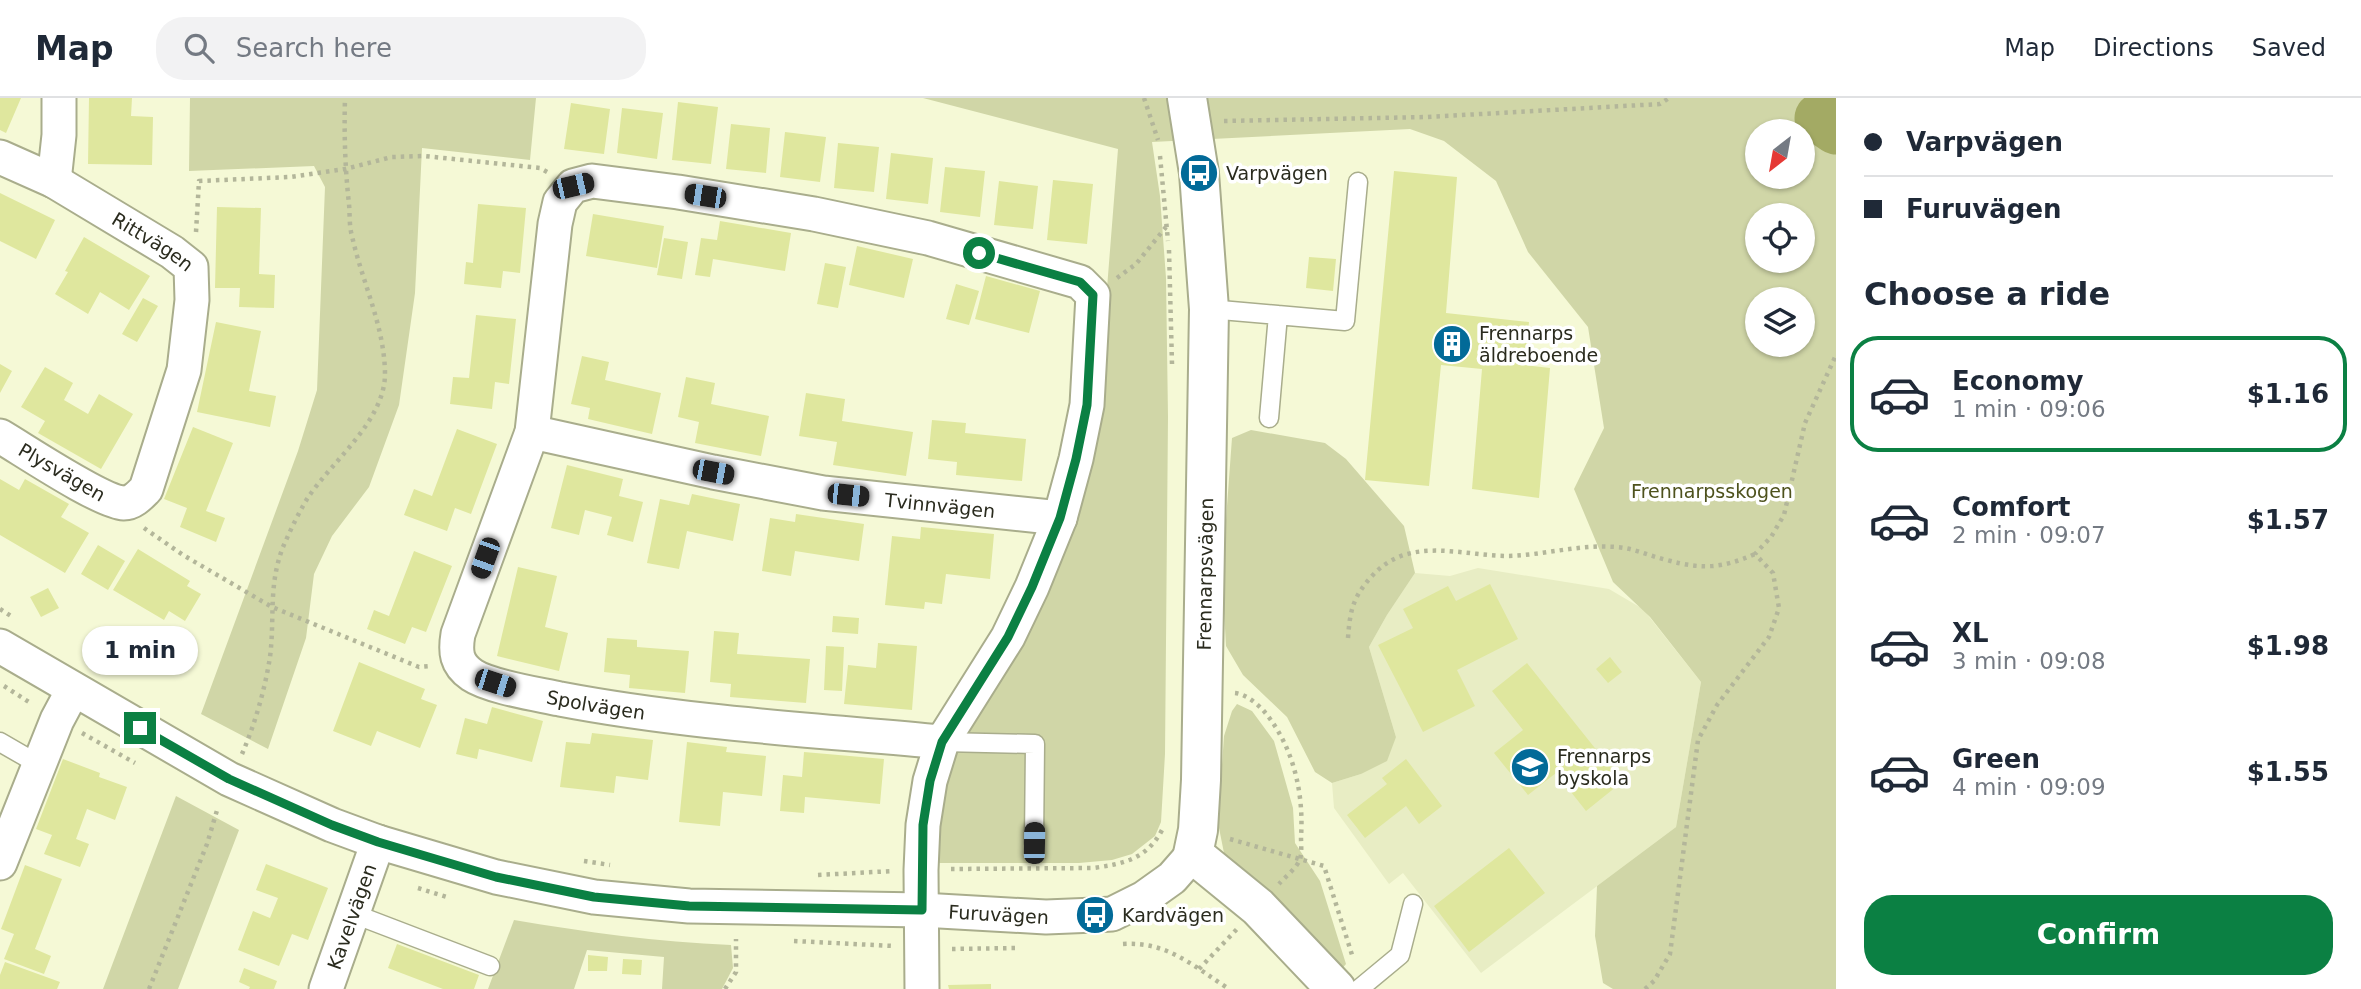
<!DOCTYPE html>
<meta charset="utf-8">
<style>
:root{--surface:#fff;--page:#f2f2f3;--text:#1f2937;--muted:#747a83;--line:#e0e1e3;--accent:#0b8043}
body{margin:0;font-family:"DejaVu Sans",sans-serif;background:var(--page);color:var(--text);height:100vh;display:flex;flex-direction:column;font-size:26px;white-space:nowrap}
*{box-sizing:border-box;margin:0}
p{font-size:23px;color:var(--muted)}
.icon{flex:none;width:38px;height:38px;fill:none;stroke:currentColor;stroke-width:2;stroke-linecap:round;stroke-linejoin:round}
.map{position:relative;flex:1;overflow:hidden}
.panel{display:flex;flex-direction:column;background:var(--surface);width:525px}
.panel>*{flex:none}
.hud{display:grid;align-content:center;height:154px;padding:0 28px;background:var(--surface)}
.needle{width:46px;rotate:211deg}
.tools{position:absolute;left:1745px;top:21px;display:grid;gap:14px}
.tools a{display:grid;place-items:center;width:70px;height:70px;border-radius:50%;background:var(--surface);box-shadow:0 2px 5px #0004;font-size:35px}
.end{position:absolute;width:32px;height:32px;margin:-16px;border:9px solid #0b8043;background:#fff;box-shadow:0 0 0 4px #fff}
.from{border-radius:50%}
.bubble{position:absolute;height:49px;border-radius:24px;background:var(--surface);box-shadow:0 2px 5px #0004;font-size:23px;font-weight:800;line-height:49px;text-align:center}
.car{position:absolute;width:21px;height:42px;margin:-21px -10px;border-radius:9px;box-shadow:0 0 5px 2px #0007;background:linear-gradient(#222 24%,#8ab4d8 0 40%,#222 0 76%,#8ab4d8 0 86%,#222 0)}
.hud b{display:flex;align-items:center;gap:24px;height:66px;font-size:26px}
.hud b+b{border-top:2px solid var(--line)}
.hud i{width:18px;height:18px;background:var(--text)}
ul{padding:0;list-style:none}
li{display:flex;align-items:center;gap:21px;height:116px;margin:0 14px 10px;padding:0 14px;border:4px solid transparent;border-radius:28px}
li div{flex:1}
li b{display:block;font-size:26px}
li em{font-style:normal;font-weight:800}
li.on{border-color:var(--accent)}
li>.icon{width:63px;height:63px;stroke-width:1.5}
h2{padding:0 28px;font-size:32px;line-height:84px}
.action{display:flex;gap:14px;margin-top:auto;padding:14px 28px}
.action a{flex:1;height:80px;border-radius:28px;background:var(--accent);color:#fff;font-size:28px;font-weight:800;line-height:80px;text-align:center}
header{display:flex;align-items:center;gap:42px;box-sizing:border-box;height:98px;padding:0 35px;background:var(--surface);border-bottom:2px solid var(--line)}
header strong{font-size:33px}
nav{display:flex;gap:38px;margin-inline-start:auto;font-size:24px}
.search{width:490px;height:63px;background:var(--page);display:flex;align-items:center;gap:18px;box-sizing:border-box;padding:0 24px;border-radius:28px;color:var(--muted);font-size:26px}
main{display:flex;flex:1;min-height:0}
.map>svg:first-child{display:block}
.built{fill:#e8edc4}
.green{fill:#d0d6a7;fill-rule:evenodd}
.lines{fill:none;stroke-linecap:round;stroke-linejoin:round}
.river{stroke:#a3aa64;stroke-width:51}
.building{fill:#dfe79e}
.lane-casing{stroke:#a9ad8c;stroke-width:21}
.street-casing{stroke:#a9ad8c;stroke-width:37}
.secondary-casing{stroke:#a9ad8c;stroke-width:42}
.path{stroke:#b3b69a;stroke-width:4.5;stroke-dasharray:3.5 5;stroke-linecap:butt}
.lane{stroke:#fff;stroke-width:18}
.street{stroke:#fff;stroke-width:33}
.secondary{stroke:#fff;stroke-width:38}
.route{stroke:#0b8043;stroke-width:9}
.labels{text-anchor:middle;stroke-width:7;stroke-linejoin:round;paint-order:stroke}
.poi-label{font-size:19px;fill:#2a2b1e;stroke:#fff;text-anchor:start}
.street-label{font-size:19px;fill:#2a2b1e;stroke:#fff}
.park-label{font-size:19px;fill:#4e521d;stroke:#fff}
</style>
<header>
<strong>Map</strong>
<div class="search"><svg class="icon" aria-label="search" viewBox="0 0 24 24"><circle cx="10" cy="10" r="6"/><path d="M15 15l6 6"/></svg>Search here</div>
<nav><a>Map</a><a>Directions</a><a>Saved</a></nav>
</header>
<main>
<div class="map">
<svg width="1836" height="891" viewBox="0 0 1836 891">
<rect width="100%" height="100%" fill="#f5f9d6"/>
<path class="built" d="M1478 470 1609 491 1643 511 1701 584 1676 729 1481 875 1403 775 1389 786 1334 710 1332 685 1361 676 1396 639 1369 549 1387 517 1415 475 1450 478Z"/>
<path class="green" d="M190 0H536L530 62 422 50 415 195 399 307 369 389 332 438 314 476 306 540 268 651 201 616 298 353 317 292 325 89 314 68 189 73Z
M923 0H1836V891H1613L1603 885 1595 838 1597 788 1676 729 1701 584 1650 519 1613 484 1574 391 1604 330 1588 229 1528 154 1496 83 1444 43 1410 31 1152 44 1160 98 1166 180 1168 319 1165 656 1161 724 1155 738 1132 756 1112 762 1079 765H936L937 721 946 682 969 626 1089 365 1107 267 1106 203 1118 51ZM1757 33H1802V79H1757ZM1757 117H1802V163H1757ZM1757 201H1802V247H1757Z
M1251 332 1325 345 1346 361 1404 428 1415 475 1387 517 1369 549 1396 639 1387 663 1361 676 1332 685 1315 674 1287 619 1243 577 1226 548 1222 476 1232 340Z
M1237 606 1252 613 1274 643 1293 710 1295 745 1320 783 1346 866 1340 873 1231 766 1224 755 1218 725 1224 638 1232 613Z
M176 698 239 732 178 891H103Z
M514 822C586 834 657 844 731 847L733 870 722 891H662L664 859 587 852 574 891H488Z"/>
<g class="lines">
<path class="river" d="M1820 20 1836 31"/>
</g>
<path class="building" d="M0 0H21L6 35 0 32Z
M89 0H132L131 18 153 19 152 67 88 66Z
M678 4 718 9 711 66 672 62Z
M571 5 610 11 604 56 564 51Z
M622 10 663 15 657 61 617 55Z
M731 26 770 30 766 75 726 71Z
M785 34 826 39 820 84 780 79Z
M838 45 879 49 874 94 834 90Z
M891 55 933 60 928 106 886 101Z
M945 69 985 73 980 119 940 114Z
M1394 73 1457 79 1446 215 1529 224 1524 267 1550 270 1539 400 1472 391 1482 271 1441 267 1429 388 1365 382Z
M1053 82 1093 86 1087 146 1047 142Z
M999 83 1038 88 1033 131 994 127Z
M0 95 55 122 36 161 0 143Z
M478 106 526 110 520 175 503 173 501 190 464 186 466 164 473 165Z
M217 109 261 110 259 176 275 177 274 210 239 209 240 190H215Z
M593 116 664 128 657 170 586 158Z
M720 123 791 135 785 173 713 161 710 179 695 177 701 140 717 142Z
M84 139 150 178 129 212 100 194 88 216 55 196 68 174 65 173Z
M664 140 688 144 682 181 657 177Z
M857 148 913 161 904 200 849 187Z
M1309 159 1336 161 1333 193 1306 190Z
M825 165 846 169 838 210 817 206Z
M986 178 1040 193 1029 235 975 221Z
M956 186 979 193 969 227 946 221Z
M143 200 158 208 137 244 122 236Z
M476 217 516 221 509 286 495 284 492 311 450 306 453 279 469 280Z
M216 224 261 233 249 293 276 298 270 329 197 314Z
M582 258 609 264 605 282 661 295 652 336 588 321 590 310 571 306Z
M0 266 12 273 0 295Z
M45 269 73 285 64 302 88 316 99 296 133 316 101 371 38 335 45 323 21 309Z
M686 279 715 285 711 306 769 318 761 358 695 345 699 324 678 319Z
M806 295 845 301 842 323 913 334 906 378 833 367 837 344 799 338Z
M932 322 966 325 965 335 1026 341 1022 383 956 377 957 364 928 361Z
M193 329 233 345 206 413 225 420 216 444 180 429 187 410 164 401Z
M457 331 497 346 471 416 455 410 447 433 404 417 414 391 432 398Z
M567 367 623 381 619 398 643 404 633 444 607 437 612 419 585 412 579 437 551 430Z
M0 381 19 392 25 381 69 406 61 419 89 435 65 475 0 437Z
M692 396 740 406 733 443 687 433 679 471 647 465 660 401 689 407Z
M796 416 864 426 859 463 795 453 791 478 762 473 770 420 795 424Z
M921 429 994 436 990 481 946 476 942 506 925 504 924 511 885 507 892 438 920 441Z
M98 447 125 463 108 492 81 476Z
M138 451 190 483 187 488 201 496 185 523 169 513 164 522 113 492Z
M414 453 452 468 426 534 412 529 405 546 367 531 374 512 389 518Z
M518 469 557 478 545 529 568 535 559 573 497 558Z
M1490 486 1518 541 1457 572 1475 608 1423 634 1378 547 1413 530 1403 511 1448 488 1456 503Z
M48 490 59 510 41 519 30 499Z
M833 518 859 520 858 536 832 534Z
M714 533 739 535 737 556 810 561 806 605 730 599 731 586 710 584Z
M607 540 637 542V549L689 553 685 595 629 590 630 577 604 574Z
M878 545 917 548 912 612 844 606 848 567 876 570Z
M826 548 844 549 842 593 824 592Z
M1610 559 1622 574 1608 585 1596 571Z
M359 564 425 591 421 601 437 607 420 650 377 633 371 648 333 633Z
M1527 565 1622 684 1586 713 1556 675 1528 697 1494 655 1523 632 1492 593Z
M492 609 543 623 532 664 479 651 477 661 456 656 465 620 487 626Z
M592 635 653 642 648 682 616 678 614 695 560 689 566 644 590 646Z
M687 644 727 649 726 654 766 658 762 698 723 694 720 728 679 724Z
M804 654 884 661 880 706 805 699 804 715 780 713 783 677 802 679Z
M63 661 100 675 99 679 127 689 115 722 87 711 76 741 89 746 80 769 44 756 52 737 36 731Z
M1406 661 1442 708 1419 726 1406 708 1365 740 1347 717 1387 686 1382 680Z
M1509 750 1545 795 1469 854 1434 808Z
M266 766 328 790 308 842 292 836 279 868 238 852 253 813 270 820 278 800 256 792Z
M25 767 62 781 35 851 51 858 44 876 4 861 14 836 1 831Z
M397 846 479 877 474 891H443L388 870Z
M588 857 608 859 607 873H588Z
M623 861 642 862 641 877 622 876Z
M5 864 60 884 57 891H0V877Z
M244 870 277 883 274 891H249L250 889 239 884Z
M991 886V891H949L948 887Z"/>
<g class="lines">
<g class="lane-casing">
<path id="lane" d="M1209 211 1345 223 1358 84
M1269 320 1278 217
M0 644 38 666
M942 644 1035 646 1034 745
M354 816 490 868
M1359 891 1400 857 1413 806"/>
</g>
<g class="street-casing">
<g id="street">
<path id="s1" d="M0 59 54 83 172 154 191 169 192 202 184 272 146 391C140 397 133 405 124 405 101 404 24 352 0 338"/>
<path d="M54 83 59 37V0"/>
<path id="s2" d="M532 334 713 374 823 395 1060 420"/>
<path id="s3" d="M0 548 229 681 332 727 378 744 496 779 594 799 689 808 922 812 1046 819 1095 817 1112 816 1144 800 1172 780 1193 756"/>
<path d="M0 765 57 622 73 592"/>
<path id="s4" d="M326 891 378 744"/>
<path id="s5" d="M922 891 921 772 923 727 930 683 942 644 1008 539 1032 489 1060 420 1076 361 1087 307 1093 197 1080 184 928 140 814 116 678 94 592 83 573 88 560 104 555 126 532 334 458 536C455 554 456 566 472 577 490 589 537 596 560 601 686 625 814 632 942 644"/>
</g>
</g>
<g class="secondary-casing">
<path id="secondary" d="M1187 0 1199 75 1209 211 1201 682 1198 732 1193 756 1258 809 1336 891"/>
</g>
<path class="path" d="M1144 0 1158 42
M1224 23 1427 19 1660 6 1669 0
M1160 58 1168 143
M196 134 199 83 290 79 345 71 392 59 424 58 540 70 549 75
M1169 152 1172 266
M1117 180 1136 166 1166 129
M144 430 183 457 272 509 419 569 431 568
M0 511 11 518
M1348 540C1350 512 1353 499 1372 478 1409 437 1461 458 1509 458 1544 457 1580 446 1616 449 1634 450 1649 458 1667 462 1702 472 1723 470 1755 456
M4 588 32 606
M1235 595C1245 596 1255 604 1262 611 1293 646 1304 694 1301 739 1301 746 1302 755 1300 761 1297 770 1285 779 1279 786
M82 635 135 665
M242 656C255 626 265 591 270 559 275 519 268 488 283 449 290 433 298 416 307 401 331 364 384 324 385 277 385 229 362 184 352 138 349 128 350 116 349 106 345 70 344 36 345 0
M1230 741 1324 768 1353 860
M584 763 610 767
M951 771 1093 770C1123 766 1147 761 1162 732
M818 777 893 773
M418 790 450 800
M794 843 894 848
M1123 846C1167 843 1193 868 1229 891
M952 851 1016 850
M1199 871 1237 831
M149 891 207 746 218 709
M725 891 736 874V841
M1645 891 1654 883 1670 856 1698 642 1717 607 1769 539 1779 510 1773 475 1755 456 1771 439 1784 417 1805 325 1836 257"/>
<use href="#lane" class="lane"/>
<use href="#street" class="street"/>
<use href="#secondary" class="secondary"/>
</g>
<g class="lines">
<path class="route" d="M140 630 229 681 332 727 378 744 496 779 594 799 689 808 922 812 923 727 930 683 942 644 1008 539 1032 489 1060 420 1076 361 1087 307 1093 197 1080 184 979 155"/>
</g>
<defs>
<g id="bus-disc" transform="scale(2.0125)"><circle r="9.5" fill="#026a98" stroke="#fff"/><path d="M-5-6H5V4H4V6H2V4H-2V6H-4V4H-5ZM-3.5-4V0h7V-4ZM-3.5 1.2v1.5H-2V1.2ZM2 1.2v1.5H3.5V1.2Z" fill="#fff"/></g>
<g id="building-disc" transform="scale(2.0125)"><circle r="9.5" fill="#026a98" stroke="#fff"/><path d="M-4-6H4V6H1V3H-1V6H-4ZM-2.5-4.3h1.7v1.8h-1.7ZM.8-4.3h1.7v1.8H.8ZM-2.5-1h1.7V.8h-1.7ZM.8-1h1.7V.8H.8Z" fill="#fff"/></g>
<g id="school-disc" transform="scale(2.0125)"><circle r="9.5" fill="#026a98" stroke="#fff"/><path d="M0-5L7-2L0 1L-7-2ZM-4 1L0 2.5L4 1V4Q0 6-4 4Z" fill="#fff"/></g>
</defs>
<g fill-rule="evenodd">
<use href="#bus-disc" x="1199" y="75"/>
<use href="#building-disc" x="1452" y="246"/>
<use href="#school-disc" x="1530" y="669"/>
<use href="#bus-disc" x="1095" y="817"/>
</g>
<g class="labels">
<g class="poi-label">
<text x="1226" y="82">Varpvägen</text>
<text x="1479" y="242">Frennarps<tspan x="1479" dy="22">äldreboende</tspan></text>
<text x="1557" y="665">Frennarps<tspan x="1557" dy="22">byskola</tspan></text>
<text x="1122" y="824">Kardvägen</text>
</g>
<g class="street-label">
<text dy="7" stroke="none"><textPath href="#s1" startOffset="175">Rittvägen</textPath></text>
<text transform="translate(62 374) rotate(30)" y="7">Plysvägen</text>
<text dy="7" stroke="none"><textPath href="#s2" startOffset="415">Tvinnvägen</textPath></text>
<text transform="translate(1205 476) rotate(-89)" y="7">Frennarpsvägen</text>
<text dy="7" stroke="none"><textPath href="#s5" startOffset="1909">Spolvägen</textPath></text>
<text dy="7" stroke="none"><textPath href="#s3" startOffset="1055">Furuvägen</textPath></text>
<text dy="7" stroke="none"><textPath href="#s4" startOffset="77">Kavelvägen</textPath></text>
</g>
<g class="park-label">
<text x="1712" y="400">Frennarpsskogen</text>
</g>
</g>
</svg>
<div class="tools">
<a><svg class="needle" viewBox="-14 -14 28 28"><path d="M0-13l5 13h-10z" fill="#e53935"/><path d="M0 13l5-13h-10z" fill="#747a83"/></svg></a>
<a><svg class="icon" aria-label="locate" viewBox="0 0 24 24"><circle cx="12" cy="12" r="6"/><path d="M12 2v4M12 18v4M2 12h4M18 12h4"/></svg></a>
<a><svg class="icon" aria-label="layers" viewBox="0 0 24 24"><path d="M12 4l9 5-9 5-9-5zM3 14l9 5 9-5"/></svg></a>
</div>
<i class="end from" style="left:979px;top:155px"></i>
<i class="end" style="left:140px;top:630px"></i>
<div class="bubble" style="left:82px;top:528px;width:116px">1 min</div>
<i class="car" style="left:573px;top:88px;rotate:77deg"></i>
<i class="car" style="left:705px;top:98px;rotate:279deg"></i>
<i class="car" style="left:713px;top:374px;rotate:101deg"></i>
<i class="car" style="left:848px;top:397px;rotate:96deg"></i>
<i class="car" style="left:485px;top:460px;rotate:200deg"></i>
<i class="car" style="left:495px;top:585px;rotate:108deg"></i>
<i class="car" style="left:1034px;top:745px;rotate:1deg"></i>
</div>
<section class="panel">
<div class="hud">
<b><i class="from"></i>Varpvägen</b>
<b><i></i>Furuvägen</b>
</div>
<h2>Choose a ride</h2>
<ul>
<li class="on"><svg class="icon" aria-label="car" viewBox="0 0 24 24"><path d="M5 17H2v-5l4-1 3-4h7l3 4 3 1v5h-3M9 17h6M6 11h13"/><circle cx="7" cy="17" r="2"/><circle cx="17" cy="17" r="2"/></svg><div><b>Economy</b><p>1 min · 09:06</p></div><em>$1.16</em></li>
<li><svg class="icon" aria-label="car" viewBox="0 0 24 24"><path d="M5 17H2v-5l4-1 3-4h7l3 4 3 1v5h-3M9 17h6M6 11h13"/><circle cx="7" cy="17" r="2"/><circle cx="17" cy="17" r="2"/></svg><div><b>Comfort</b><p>2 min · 09:07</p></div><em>$1.57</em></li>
<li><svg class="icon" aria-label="car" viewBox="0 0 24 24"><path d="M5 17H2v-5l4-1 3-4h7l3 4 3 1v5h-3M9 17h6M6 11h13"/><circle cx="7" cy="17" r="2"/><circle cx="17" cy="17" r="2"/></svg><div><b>XL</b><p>3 min · 09:08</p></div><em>$1.98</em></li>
<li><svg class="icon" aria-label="car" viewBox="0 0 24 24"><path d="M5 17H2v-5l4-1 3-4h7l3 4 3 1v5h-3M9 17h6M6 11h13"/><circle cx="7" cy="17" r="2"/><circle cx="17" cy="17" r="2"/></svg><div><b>Green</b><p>4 min · 09:09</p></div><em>$1.55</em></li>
</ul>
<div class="action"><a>Confirm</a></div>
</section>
</main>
